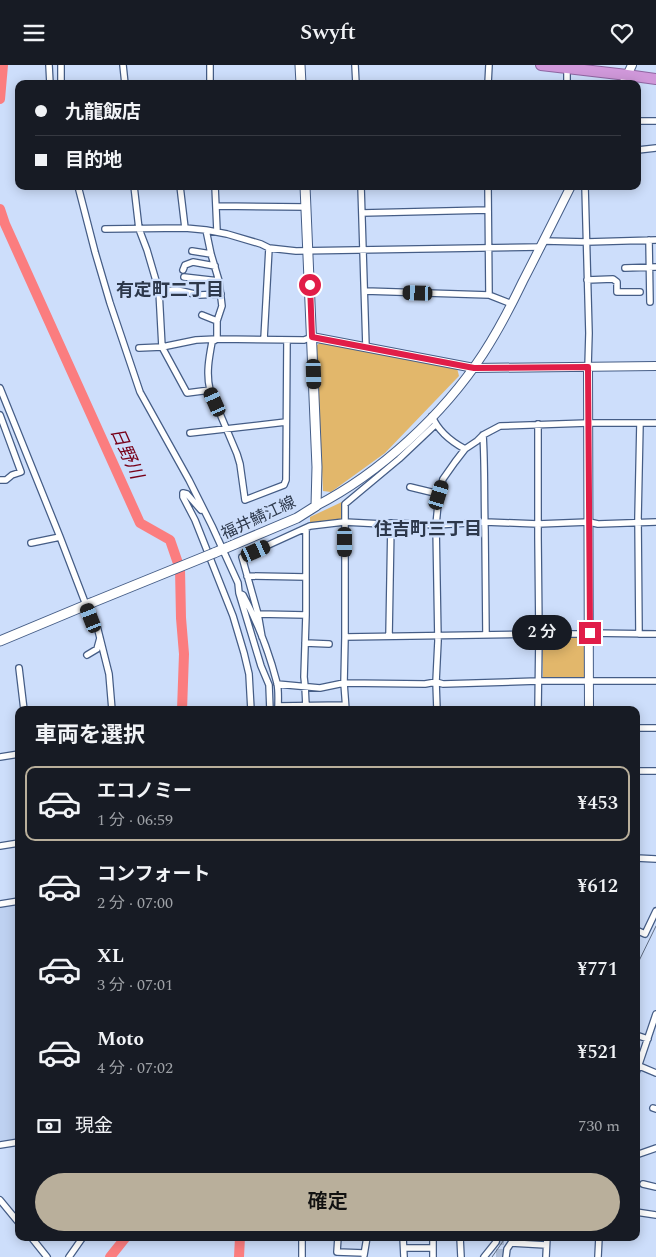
<!DOCTYPE html>
<html lang="ja">
<meta charset="utf-8">
<style>
:root{--surface:#171b24;--page:#242831;--text:#f1f3f6;--muted:#9ea1a6;--line:#363941;--accent:#b9af9b}
body{margin:0;font-family:Spectral,"Noto Sans JP",serif;background:var(--page);color:var(--text);height:100vh;display:flex;flex-direction:column;font-size:19px;white-space:nowrap}
*{box-sizing:border-box;margin:0}
p{font-size:16px;color:var(--muted)}
.icon{flex:none;width:28px;height:28px;fill:none;stroke:currentColor;stroke-width:2;stroke-linecap:round;stroke-linejoin:round}
.map{position:relative;flex:1;overflow:hidden}
.panel{position:absolute;left:15px;top:641px;width:625px;height:535px;display:flex;flex-direction:column;background:var(--surface);border-radius:10px;box-shadow:0 2px 12px #0003}
.panel>*{flex:none}
.banner{position:absolute;left:15px;top:15px;width:626px;height:110px;border-radius:10px;box-shadow:0 2px 12px #0003;display:grid;align-content:center;height:110px;padding:0 20px;background:var(--surface)}
.end{position:absolute;width:22px;height:22px;margin:-11px;border:6px solid #e11d48;background:#fff;box-shadow:0 0 0 2px #fff}
.from{border-radius:50%}
.bubble{position:absolute;height:35px;border-radius:18px;background:var(--surface);box-shadow:0 2px 12px #0003;font-size:16px;font-weight:600;line-height:35px;text-align:center}
.car{position:absolute;width:15px;height:30px;margin:-15px -8px;border-radius:6px;box-shadow:0 0 4px 1px #0007;background:linear-gradient(#222 24%,#8ab4d8 0 40%,#222 0 76%,#8ab4d8 0 86%,#222 0)}
.banner b{display:flex;align-items:center;gap:18px;height:48px;font-size:19px}
.banner b+b{border-top:1px solid var(--line)}
.banner i{width:12px;height:12px;background:var(--text)}
ul{padding:0;list-style:none}
li{display:flex;align-items:center;gap:15px;height:75px;margin:0 10px 8px;padding:0 10px;border:2px solid transparent;border-radius:10px}
li div{flex:1}
li b{display:block;font-size:19px}
li em{font-style:normal;font-weight:600}
li.active{border-color:var(--accent)}
li>.icon{width:45px;height:45px;stroke-width:1.5}
h2{padding:0 20px;font-size:22px;line-height:60px}
.pay{display:flex;align-items:center;gap:12px;height:55px;padding:0 20px;font-size:19px}
.pay p{margin-inline-start:auto}
.primary-button{display:flex;gap:10px;margin-top:auto;padding:10px 20px}
.primary-button a{flex:1;height:58px;border-radius:30px;background:var(--accent);color:#111;font-size:20px;font-weight:600;line-height:58px;text-align:center}
header{display:flex;justify-content:space-between;align-items:center;height:65px;padding:0 20px;background:var(--surface);font-size:22px;font-weight:600}
.map>svg:first-child{display:block}
.built{fill:#bed1f1}
.green{fill:#e2b76b}
.lines{fill:none;stroke-linecap:round;stroke-linejoin:round}
.river{stroke:#fb7d7f;stroke-width:10}
.tertiary-tunnel{stroke:#adbdd8;stroke-width:8;stroke-dasharray:8 4;stroke-linecap:butt}
.minor-casing{stroke:#455d86;stroke-width:8}
.tertiary-casing{stroke:#455d86;stroke-width:10}
.secondary-casing{stroke:#455d86;stroke-width:11}
.trunk-casing{stroke:#8f66a2;stroke-width:12}
.minor{stroke:#fff;stroke-width:5.5}
.tertiary{stroke:#fff;stroke-width:8}
.secondary{stroke:#fff;stroke-width:9}
.trunk{stroke:#d098da;stroke-width:10}
.tram{stroke:#606d83;stroke-width:1}
.secondary-bridge-casing{stroke:#455d86;stroke-width:11;stroke-linecap:butt}
.secondary-bridge{stroke:#fff;stroke-width:9}
.route{stroke:#e11d48;stroke-width:6}
.labels{text-anchor:middle;stroke-width:4.5;stroke-linejoin:round;paint-order:stroke}
.street-label{font-size:16px;fill:#2d384b;stroke:#cddefb}
.neighbourhood-label{font-size:18px;font-weight:bold;fill:#2d384b;stroke:#cddefb}
.water-label{font-size:18px;font-style:italic;fill:#770018;stroke:#cddefb}
</style>
<header><svg class="icon" aria-label="menu" viewBox="0 0 24 24"><path d="M4 6h16M4 12h16M4 18h16"/></svg>Swyft<svg class="icon" aria-label="heart" viewBox="0 0 24 24"><path d="M12 20l-8-8c-3-5 5-10 8-4 3-6 11-1 8 4z"/></svg></header>
<div class="map">
<svg width="656" height="1192" viewBox="0 0 656 1192">
<rect width="100%" height="100%" fill="#cddefb"/>
<path class="built" d="M19 838V1074L0 1076V841Z"/>
<path class="green" d="M323 275 457 303 459 311 385 388 331 427 323 426 316 281Z
M344 436 343 457 310 460V452Z
M542 572H586V612H543Z"/>
<g class="lines">
<path class="river" d="M0 34 3 0
M0 144 5 159 140 458 170 475 180 504 181 553 184 589 182 645
M110 1192 126 1172
M239 1192 240 1172"/>
<path class="tertiary-tunnel" d="M500 1192V1172"/>
<g class="minor-casing">
<path id="minor" d="M49 0 50 19
M123 0 125 19
M210 0V19
M355 0 356 19
M567 3V19
M61 19V0
M488 19 489 0
M638 56H656
M638 85 656 83
M78 121 95 187 110 238 140 327 189 415 212 461 238 518 239 528 261 601 269 620 270 645
M134 121 139 164 147 185 159 226 162 282 187 328 210 325
M180 121 185 163
M215 121 217 166
M361 121 366 282
M488 121 489 230 512 239
M585 121 589 268 588 302
M217 141 306 142
M362 148 488 145
M105 164 185 163 206 165 227 169 261 179 269 183 296 186 541 182
M206 165 211 189 219 216 222 241 217 256V274L212 277C209 293 206 309 210 325L237 389 240 399 245 435 284 420 286 415C286 368 287 322 287 275
M649 175 650 237
M544 176 587 177 656 175
M192 186 211 189
M625 203 656 202
M183 205 185 200 193 197 215 201
M184 212 219 216
M587 215 613 214 617 217V227H640
M159 226 177 225 199 230 221 229
M365 226 489 230
M202 250 217 256
M264 274 269 183
M139 283 162 282 196 275 217 274 304 275 312 272
M0 323 60 472 91 553 97 561 109 609 112 645
M0 350 21 407 12 410 6 415H0
M432 351C438 366 452 377 465 384
M190 368 286 357
M483 370C485 401 484 433 485 465L486 570
M410 422 439 429
M201 445 187 429 183 428V432L195 455 233 551 244 588 249 609 251 645
M31 478 60 472
M247 511 306 512
M241 529 243 530C258 558 269 587 277 618 279 626 278 636 278 645
M258 549 306 550
M639 569 638 453 640 358
M389 571 391 458
M262 572 258 549 242 492 310 461 344 457 383 459 391 458 436 460 485 457 538 459 589 457 598 459 656 457
M345 572 550 569H583L590 568 656 569
M305 578 329 579
M87 590 97 584 100 573
M19 603 24 645
M277 619 320 623 344 618 425 619 436 617 443 619 538 616H656
M278 641 345 640
M306 641 305 621 304 612 306 550V463
M346 645 344 618 345 572V439L399 394 435 360
M437 645 436 617 438 576 436 460 439 429 443 414 455 397 465 384 477 376 483 370 500 361 588 358H656
M538 645 539 569 538 473V359
M636 663H656
M0 692 19 689
M636 706H656
M0 781 19 778
M636 793 656 794
M636 830V706
M0 839 19 836
M636 865 645 869 656 846
M636 970 648 974
M637 1000 656 1008
M636 1008 656 949
M653 1043 656 1044
M0 1080 19 1077
M636 1090 656 1083
M643 1119 656 1122
M0 1135 19 1158
M636 1147 656 1150
M31 1172 47 1192
M302 1172V1192
M338 1172 337 1187 364 1188
M403 1172 404 1192
M460 1172 461 1192
M404 1183H433
M364 1190 367 1172
M69 1192 83 1172
M433 1192V1172
M484 1192 496 1177 497 1172
M506 1192 507 1184 511 1178 546 1180
M546 1192 547 1172
M598 1192 599 1172"/>
</g>
<g class="tertiary-casing">
<path id="tertiary" d="M623 19 632 0
M312 272 474 303 656 301
M588 302 589 645
M316 441C380 408 443 350 483 289 498 266 511 241 523 216 539 185 555 153 571 121"/>
</g>
<g class="secondary-casing">
<path id="secondary" d="M300 0 301 19
M214 488 297 453 316 441 317 402 305 121
M0 576 91 538"/>
</g>
<g class="trunk-casing">
<path id="trunk" d="M541 0 627 10 656 14"/>
</g>
<use href="#minor" class="minor"/>
<use href="#tertiary" class="tertiary"/>
<use href="#secondary" class="secondary"/>
<use href="#trunk" class="trunk"/>
<path class="tram" d="M636 902 656 861
M492 1192 506 1172"/>
<g class="secondary-bridge-casing">
<path id="secondary-bridge" d="M91 538 214 488"/>
</g>
<use href="#secondary-bridge" class="secondary-bridge"/>
</g>
<g class="lines">
<path class="route" d="M310 220 312 272 474 303 588 302 590 568"/>
</g>
<g class="labels">
<g class="street-label">
<text transform="translate(258 452) rotate(-25)" y="6">福井鯖江線</text>
</g>
<g class="neighbourhood-label">
<text x="170" y="231">有定町二丁目</text>
<text x="428" y="470">住吉町三丁目</text>
</g>
<g class="water-label">
<text transform="translate(127 388) rotate(66)" y="6">日野川</text>
</g>
</g>
</svg>
<i class="end from" style="left:310px;top:220px"></i>
<i class="end" style="left:590px;top:568px"></i>
<div class="bubble" style="left:512px;top:550px;width:60px">2 分</div>
<i class="car" style="left:418px;top:228px;rotate:272deg"></i>
<i class="car" style="left:314px;top:309px;rotate:178deg"></i>
<i class="car" style="left:215px;top:337px;rotate:336deg"></i>
<i class="car" style="left:439px;top:430px;rotate:17deg"></i>
<i class="car" style="left:345px;top:477px;rotate:180deg"></i>
<i class="car" style="left:256px;top:486px;rotate:66deg"></i>
<i class="car" style="left:91px;top:553px;rotate:339deg"></i>
<div class="banner">
<b><i class="from"></i>九龍飯店</b>
<b><i></i>目的地</b>
</div>
<section class="panel">
<h2>車両を選択</h2>
<ul>
<li class="active"><svg class="icon" aria-label="car" viewBox="0 0 24 24"><path d="M5 17H2v-5l4-1 3-4h7l3 4 3 1v5h-3M9 17h6M6 11h13"/><circle cx="7" cy="17" r="2"/><circle cx="17" cy="17" r="2"/></svg><div><b>エコノミー</b><p>1 分 · 06:59</p></div><em>¥453</em></li>
<li><svg class="icon" aria-label="car" viewBox="0 0 24 24"><path d="M5 17H2v-5l4-1 3-4h7l3 4 3 1v5h-3M9 17h6M6 11h13"/><circle cx="7" cy="17" r="2"/><circle cx="17" cy="17" r="2"/></svg><div><b>コンフォート</b><p>2 分 · 07:00</p></div><em>¥612</em></li>
<li><svg class="icon" aria-label="car" viewBox="0 0 24 24"><path d="M5 17H2v-5l4-1 3-4h7l3 4 3 1v5h-3M9 17h6M6 11h13"/><circle cx="7" cy="17" r="2"/><circle cx="17" cy="17" r="2"/></svg><div><b>XL</b><p>3 分 · 07:01</p></div><em>¥771</em></li>
<li><svg class="icon" aria-label="car" viewBox="0 0 24 24"><path d="M5 17H2v-5l4-1 3-4h7l3 4 3 1v5h-3M9 17h6M6 11h13"/><circle cx="7" cy="17" r="2"/><circle cx="17" cy="17" r="2"/></svg><div><b>Moto</b><p>4 分 · 07:02</p></div><em>¥521</em></li>
</ul>
<div class="pay"><svg class="icon" aria-label="cash" viewBox="0 0 24 24"><path d="M3 7h18v10H3z"/><circle cx="12" cy="12" r="2"/></svg>現金<p>730 m</p></div>
<div class="primary-button"><a>確定</a></div>
</section>
</div>
